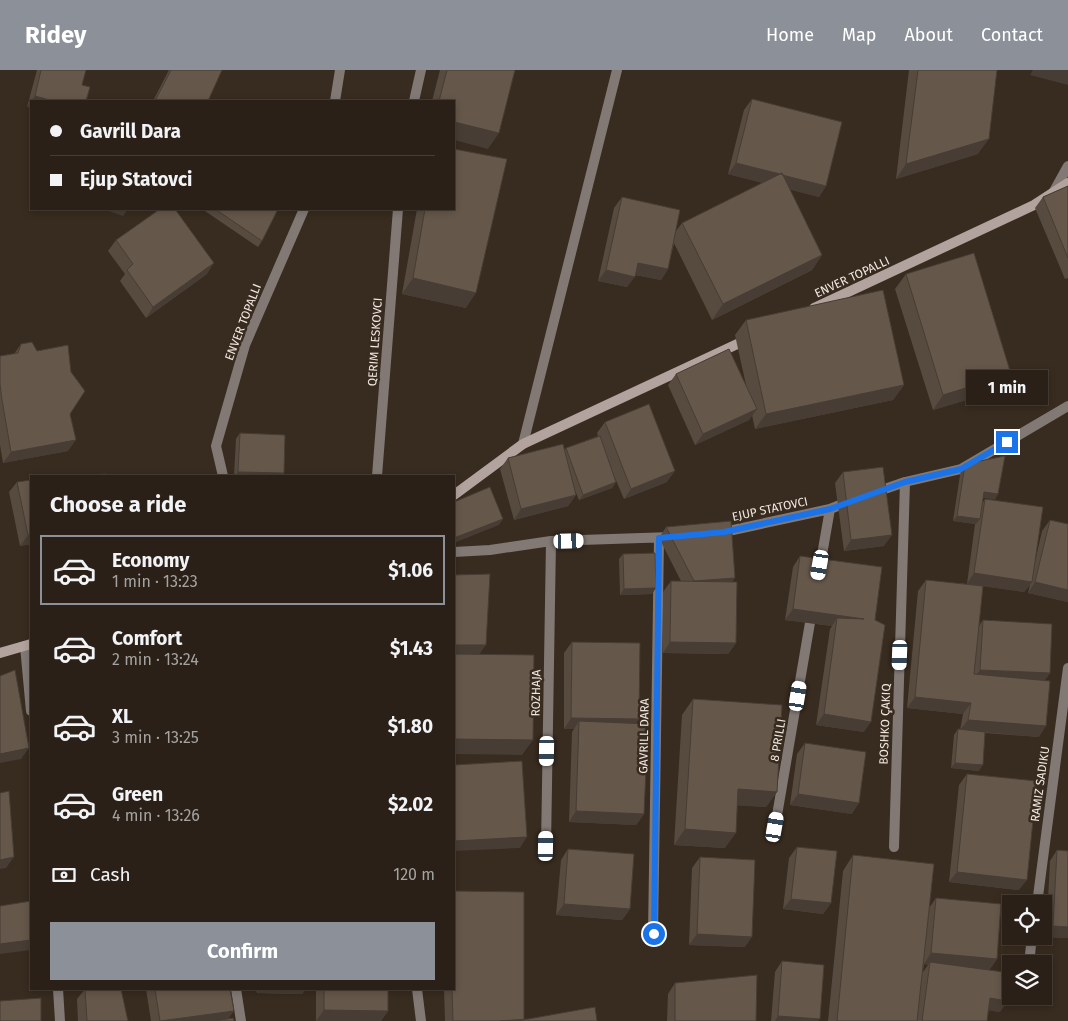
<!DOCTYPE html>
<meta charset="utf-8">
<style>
:root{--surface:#2a2017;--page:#322820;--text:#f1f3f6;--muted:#a5a3a1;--line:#463e36;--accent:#8c9099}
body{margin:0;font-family:"Fira Sans",sans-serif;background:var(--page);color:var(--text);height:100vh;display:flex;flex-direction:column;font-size:19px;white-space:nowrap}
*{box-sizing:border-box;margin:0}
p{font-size:16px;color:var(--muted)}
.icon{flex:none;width:28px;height:28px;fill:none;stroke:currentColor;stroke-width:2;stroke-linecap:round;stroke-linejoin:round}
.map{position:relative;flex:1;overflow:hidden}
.side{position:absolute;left:30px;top:405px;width:425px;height:515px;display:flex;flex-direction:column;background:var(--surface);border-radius:0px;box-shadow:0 2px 8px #0003,0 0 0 1px var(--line)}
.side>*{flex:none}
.top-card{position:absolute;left:30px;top:30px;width:425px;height:110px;border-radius:0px;box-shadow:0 2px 8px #0003,0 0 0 1px var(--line);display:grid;align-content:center;height:110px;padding:0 20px;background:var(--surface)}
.fabs{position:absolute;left:1002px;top:825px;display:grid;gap:10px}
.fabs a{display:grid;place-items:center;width:50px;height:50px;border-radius:0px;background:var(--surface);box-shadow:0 2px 8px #0003,0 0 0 1px var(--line);font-size:25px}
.end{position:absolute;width:22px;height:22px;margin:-11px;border:6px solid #1a73e8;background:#fff;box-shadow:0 0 0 2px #fff}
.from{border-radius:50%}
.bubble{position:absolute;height:35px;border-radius:0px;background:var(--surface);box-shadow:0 2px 8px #0003,0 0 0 1px var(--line);font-size:16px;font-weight:700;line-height:35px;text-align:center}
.car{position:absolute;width:15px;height:30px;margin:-15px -8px;border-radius:6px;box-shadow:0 0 4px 1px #0007;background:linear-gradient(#fff 24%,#345 0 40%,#fff 0 76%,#345 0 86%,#fff 0)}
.top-card b{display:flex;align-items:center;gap:18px;height:48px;font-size:19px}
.top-card b+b{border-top:1px solid var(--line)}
.top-card i{width:12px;height:12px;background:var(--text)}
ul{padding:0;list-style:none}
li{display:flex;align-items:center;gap:15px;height:70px;margin:0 10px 8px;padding:0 10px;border:2px solid transparent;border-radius:0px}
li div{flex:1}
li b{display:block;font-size:19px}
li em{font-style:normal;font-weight:700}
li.selected{border-color:var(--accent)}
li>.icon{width:45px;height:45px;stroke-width:1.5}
h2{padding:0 20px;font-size:22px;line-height:60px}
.pay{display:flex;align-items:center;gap:12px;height:55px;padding:0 20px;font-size:19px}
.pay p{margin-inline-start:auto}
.action{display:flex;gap:10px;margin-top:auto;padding:10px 20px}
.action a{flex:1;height:58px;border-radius:0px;background:var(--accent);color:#fff;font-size:20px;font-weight:700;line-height:58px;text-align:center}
header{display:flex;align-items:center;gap:30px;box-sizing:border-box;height:70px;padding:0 25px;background:var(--accent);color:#fff}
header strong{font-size:24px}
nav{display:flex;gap:28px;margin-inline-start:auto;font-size:18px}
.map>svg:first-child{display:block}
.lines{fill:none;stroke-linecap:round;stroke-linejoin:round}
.street{stroke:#827975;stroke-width:10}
.secondary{stroke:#b2a39e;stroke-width:10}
.wall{fill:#574b40;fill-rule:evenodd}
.shaded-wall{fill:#473d34}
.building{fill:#65574a;stroke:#473d34}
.route{stroke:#1a73e8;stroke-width:6}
.labels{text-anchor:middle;stroke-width:5;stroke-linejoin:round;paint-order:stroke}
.street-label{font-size:12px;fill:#f1e8e0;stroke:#382b1f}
</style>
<header>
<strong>Ridey</strong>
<nav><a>Home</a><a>Map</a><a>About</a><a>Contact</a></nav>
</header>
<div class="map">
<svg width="1068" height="951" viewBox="0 0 1068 951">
<rect width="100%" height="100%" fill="#382b1f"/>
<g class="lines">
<path class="street" d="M335 31 340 0
M414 31 421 0
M1053 123 1068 96
M523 374 617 0
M223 406 216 376 245 275 304 139
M377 406 398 139
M873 423 905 412 961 399 1068 336
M719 463 830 439 850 431
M454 482 490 480 551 471 672 467
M819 502 830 439
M25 576 31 641
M775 757 812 541
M546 776 551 471
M894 777 905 412
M1037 834 1068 598
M653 864 659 468
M1029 894 1032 866
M58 919 60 951
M236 919 241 951
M417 919 421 951"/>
<path class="secondary" d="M814 238 1034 135 1068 113
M454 425 523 374 748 269
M0 583 31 574"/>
</g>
<path class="wall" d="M37 0H86L27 37Z
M169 0H222L208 31H153Z
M440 0H515L488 79 454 31H432Z
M909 0H997L978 84 896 109Z
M752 29 826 116 819 127 789 119 822 185 812 200 712 250 674 173 668 199 661 210 635 205 627 217 598 211 614 138 622 127 676 161 682 153 763 113 728 104 744 40Z
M1068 116V208L1065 209 1035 138 1043 127Z
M202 139H278L262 171 258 177Z
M417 139H454L466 238 402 224Z
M116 170 207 204 146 248 120 211 125 204 108 181Z
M906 204 1000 320 933 340 895 219Z
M746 250 904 315 893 330 755 359 752 345 749 350 695 375 668 315 676 304 746 315 735 265Z
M21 274 68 381 3 393 0 375V286L14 284Z
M605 352 667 412 624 429 612 401 616 412 612 418 579 430 574 418 576 425 568 436 514 450 500 399 508 388 564 381 566 378 598 366 597 363Z
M240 363 284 403 282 406H234L236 369Z
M965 394 983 428 982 434 985 429 1034 496 1042 461 1050 450 1068 532 1028 523 1030 515 1024 522 983 516 979 556 983 550 1050 603 1045 610 1039 667 985 663 979 701 951 698 954 665 958 659 960 660 963 644 907 638 918 521 926 510 967 514 975 454 953 451 961 399Z
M843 402 884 476 844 481 835 413Z
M17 412 31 474 20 476 9 422Z
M666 457 732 512 736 573 728 584 663 583V522L671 511H681L659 468Z
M623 484 652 524 620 525 619 489Z
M800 486 875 550 864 662 816 655 830 559 832 556 785 550 793 497Z
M572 572 636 654 644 744 636 755 569 752 572 662 574 659H564V583Z
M693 629 777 722 766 737 737 735 725 778 674 775 682 645Z
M805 673 852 744 790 735 797 684Z
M967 704 1019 820 949 812 959 715Z
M797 777 831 833 823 844 783 839 789 788Z
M568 779 630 839 622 850 556 845 561 790Z
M1057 780 1068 868 1046 867 1050 791Z
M853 785 929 838 936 828 997 889 989 900 1007 931 1000 942 988 940 987 951H828L843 801ZM924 894 928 895 923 902Z
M700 787 745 877 689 875 692 798Z
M782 891 818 951H771L775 902Z
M675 913 756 951H667L668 924Z
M85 919 128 951H78L77 929Z
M146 919H230L228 949 234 951H151Z
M256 919H306L302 924 257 923Z
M316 919H388V941L381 951H316Z
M444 919H454L524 950 597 951H445Z"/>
<path class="shaded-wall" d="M1033 0H1068V15L1030 5Z
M35 26 53 31H31V38L27 37Z
M454 52 499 63 488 79 454 70Z
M989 69 978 84 896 109 906 94Z
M736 93 826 116 819 127 728 104Z
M103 139H128L123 146Z
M822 185 812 200 712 250 723 234Z
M214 193 207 204 146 248 153 237Z
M638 193 668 199 661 210 630 204Z
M606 200 635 207 627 217 598 211Z
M413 208 476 223 466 238 402 224Z
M1011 304 1000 320 933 340 943 325Z
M904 315 893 330 755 359 766 344Z
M757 339 749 350 695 375 703 364Z
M76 370 68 381 3 393 11 382Z
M675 401 667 412 624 429 631 419Z
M238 402 284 403 282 406H235Z
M616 412 612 418 579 430 583 425Z
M984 422 998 424 995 430 980 427Z
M576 425 568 436 514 450 521 439Z
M957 446 980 449 976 454 953 451Z
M503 449 499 455 454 473V468Z
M31 464V474L20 476 28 465Z
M892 465 884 476 844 481 851 470Z
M974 503 1032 512 1024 522 967 514Z
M735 508 727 519 686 522 694 511Z
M1035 512 1068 520V532L1028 523Z
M656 518 652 524 620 525 624 519Z
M793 539 864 549 837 548 832 556 785 550Z
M670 572 736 573 728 584 663 583Z
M454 575H486L478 586H454Z
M980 600 1050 603 1042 614 972 611Z
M915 627 971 633 963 644 907 638Z
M824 644 871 652 864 662 816 655Z
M571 648 639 649 632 660 579 651 574 659H564Z
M968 650 1046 656 1039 667 960 660Z
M454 669 533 670 522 685 454 684Z
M29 678 21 689 0 693V684Z
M955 693 983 695 979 701 951 698Z
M738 719 777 722 766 737 728 735Z
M798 724 859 733 852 744 790 735Z
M576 741 644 744 636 755 569 752Z
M685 759 736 763 725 778 674 775Z
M527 767 520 778 454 781V771Z
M14 787 6 798 0 799V790Z
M957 802 1027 810 1019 820 949 812Z
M791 829 831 833 823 844 783 839Z
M564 834 630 839 622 850 556 845Z
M1053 856 1068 857V868L1046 867Z
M697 864 752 867 745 877 689 875Z
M31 870V880L0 884V874Z
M931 883 997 889 989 900 930 892 928 895 924 894Z
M260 919H306L302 924 257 923Z
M990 928 1007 931 1000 942 982 939Z
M324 940 388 941 381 951H316Z
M234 941 227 951H162Z
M778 946 820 949 818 951H775Z"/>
<path class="building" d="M41 0H86L82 15 90 17 86 31H53L35 26Z
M171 0H222L208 31H155Z
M447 0H515L499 63 454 52V31H439Z
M918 0H997L989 69 906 94Z
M752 29 842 52 826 116 782 105V103L780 104 736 93Z
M454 79 507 89 476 223 413 208 425 139H454Z
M782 103 822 185 723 234 682 153Z
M1068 116V188L1043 127Z
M622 127 680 140 668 199 638 193 635 207 606 200Z
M160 139H175L214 193 153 237 127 200 133 194 116 170Z
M215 139H278L262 171Z
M974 183 1011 304 943 325 906 204Z
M883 220 904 315 766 344 746 250Z
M32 272 37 281 68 275 71 302 85 321 70 344 76 370 11 382 2 330 0 314V286L18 283 21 274Z
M729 279 757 339 703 364 676 304Z
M649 334 675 401 631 419 605 352Z
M240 363 285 365 284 403 238 402Z
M600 366 616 412 583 425 566 378Z
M563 374 576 425 521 439 508 388Z
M1005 386 998 424 984 422 980 449 957 446 965 394Z
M883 397 892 465 851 470 843 402Z
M106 404V406H82Z
M31 410V464L28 465 17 412Z
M490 417 503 449 454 468V432Z
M985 429 1043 437 1032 512 974 503Z
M1050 450 1068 454V520L1035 512Z
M731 451 735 508 694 511 666 457Z
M655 483 656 518 624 519 623 484Z
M800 486 882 497 875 550 885 555 871 652 824 644 837 548 864 549 793 539Z
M490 504 486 575H454V505Z
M926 510 983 516 974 604 1050 611 1046 656 968 650 971 633 915 627Z
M671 511 737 512 736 573 670 572Z
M983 550 1052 554 1050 603 980 600Z
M572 572 640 573 639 649 571 648Z
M454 584 534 585 533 670 454 669Z
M15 600 29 678 0 684V606Z
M693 629 782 635 777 722 738 719 736 763 685 759Z
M579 651 648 654 644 744 576 741Z
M958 659 985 662 983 695 955 693Z
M805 673 866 682 859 733 798 724Z
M522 691 527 767 454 771V695Z
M967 704 1037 711 1027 810 957 802Z
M9 721 14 787 0 790V723Z
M797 777 837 781 831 833 791 829Z
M568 779 634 784 630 839 564 834Z
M1057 780 1068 781V857L1053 856Z
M853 785 934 794 917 951H837Z
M700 787 755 790 752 867 697 864Z
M454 821 524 822V950L500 951H453L452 919H454Z
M936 828 1001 834 997 889 931 883Z
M31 831V870L0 874V836Z
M782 891 824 895 820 949 778 946Z
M930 892 1011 903 1007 931 990 928 987 951H922Z
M757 905 756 951H675V913Z
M85 919H121L128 951H87Z
M155 919H230L234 941 160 951Z
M324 919H388V941L324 940Z
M41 928V951H0V931Z
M595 937 597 951H500L528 949Z
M233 948 234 951H215Z"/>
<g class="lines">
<path class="route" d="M654 864 659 468 724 462 830 439 905 412 961 399 1007 372"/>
</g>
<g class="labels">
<g class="street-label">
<text transform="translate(852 207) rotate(-25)" y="4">ENVER TOPALLI</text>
<text transform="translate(243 252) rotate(-69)" y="4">ENVER TOPALLI</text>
<text transform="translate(375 272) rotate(-86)" y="4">QERIM LESKOVCI</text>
<text transform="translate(770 439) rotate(-12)" y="4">EJUP STATOVCI</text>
<text transform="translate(536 623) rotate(-89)" y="4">ROZHAJA</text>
<text transform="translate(885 654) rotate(-88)" y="4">BOSHKO ÇAKIQ</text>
<text transform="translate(644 666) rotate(-89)" y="4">GAVRILL DARA</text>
<text transform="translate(778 670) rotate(-80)" y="4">8 PRILLI</text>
<text transform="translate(1040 714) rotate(-82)" y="4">RAMIZ SADIKU</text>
</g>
</g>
</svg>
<div class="fabs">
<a><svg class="icon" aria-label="locate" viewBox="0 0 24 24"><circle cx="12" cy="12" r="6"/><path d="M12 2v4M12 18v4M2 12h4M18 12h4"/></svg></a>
<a><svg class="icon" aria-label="layers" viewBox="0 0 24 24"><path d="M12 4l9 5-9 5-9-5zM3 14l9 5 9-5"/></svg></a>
</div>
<i class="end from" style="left:654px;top:864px"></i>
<i class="end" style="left:1007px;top:372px"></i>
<div class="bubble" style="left:966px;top:300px;width:82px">1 min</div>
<i class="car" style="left:569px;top:471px;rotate:88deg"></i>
<i class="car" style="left:820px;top:495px;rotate:190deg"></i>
<i class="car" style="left:900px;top:585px;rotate:182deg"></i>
<i class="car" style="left:798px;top:626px;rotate:9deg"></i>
<i class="car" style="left:547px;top:681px;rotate:181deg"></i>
<i class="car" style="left:775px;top:757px;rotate:10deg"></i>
<i class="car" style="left:546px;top:776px;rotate:1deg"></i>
<div class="top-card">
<b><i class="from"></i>Gavrill Dara</b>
<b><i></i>Ejup Statovci</b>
</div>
<section class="side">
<h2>Choose a ride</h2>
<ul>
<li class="selected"><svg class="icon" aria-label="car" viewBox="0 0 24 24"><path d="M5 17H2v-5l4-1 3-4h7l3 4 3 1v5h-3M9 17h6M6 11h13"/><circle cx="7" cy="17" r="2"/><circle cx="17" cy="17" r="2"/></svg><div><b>Economy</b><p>1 min · 13:23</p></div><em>$1.06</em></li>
<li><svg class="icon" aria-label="car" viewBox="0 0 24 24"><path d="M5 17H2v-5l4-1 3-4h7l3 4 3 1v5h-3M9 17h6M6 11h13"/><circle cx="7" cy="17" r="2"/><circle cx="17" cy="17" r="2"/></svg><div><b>Comfort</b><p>2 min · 13:24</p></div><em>$1.43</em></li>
<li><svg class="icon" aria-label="car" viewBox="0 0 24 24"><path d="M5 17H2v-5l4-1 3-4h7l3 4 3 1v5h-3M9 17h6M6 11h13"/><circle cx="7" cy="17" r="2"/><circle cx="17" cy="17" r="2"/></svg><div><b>XL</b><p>3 min · 13:25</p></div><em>$1.80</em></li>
<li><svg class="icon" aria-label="car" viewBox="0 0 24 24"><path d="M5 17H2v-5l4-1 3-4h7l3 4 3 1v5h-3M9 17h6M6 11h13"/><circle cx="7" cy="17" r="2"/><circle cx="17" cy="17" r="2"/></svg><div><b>Green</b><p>4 min · 13:26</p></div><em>$2.02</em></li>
</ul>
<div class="pay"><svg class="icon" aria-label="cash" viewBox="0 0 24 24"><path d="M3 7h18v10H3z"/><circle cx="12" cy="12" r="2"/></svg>Cash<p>120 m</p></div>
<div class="action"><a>Confirm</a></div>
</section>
</div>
